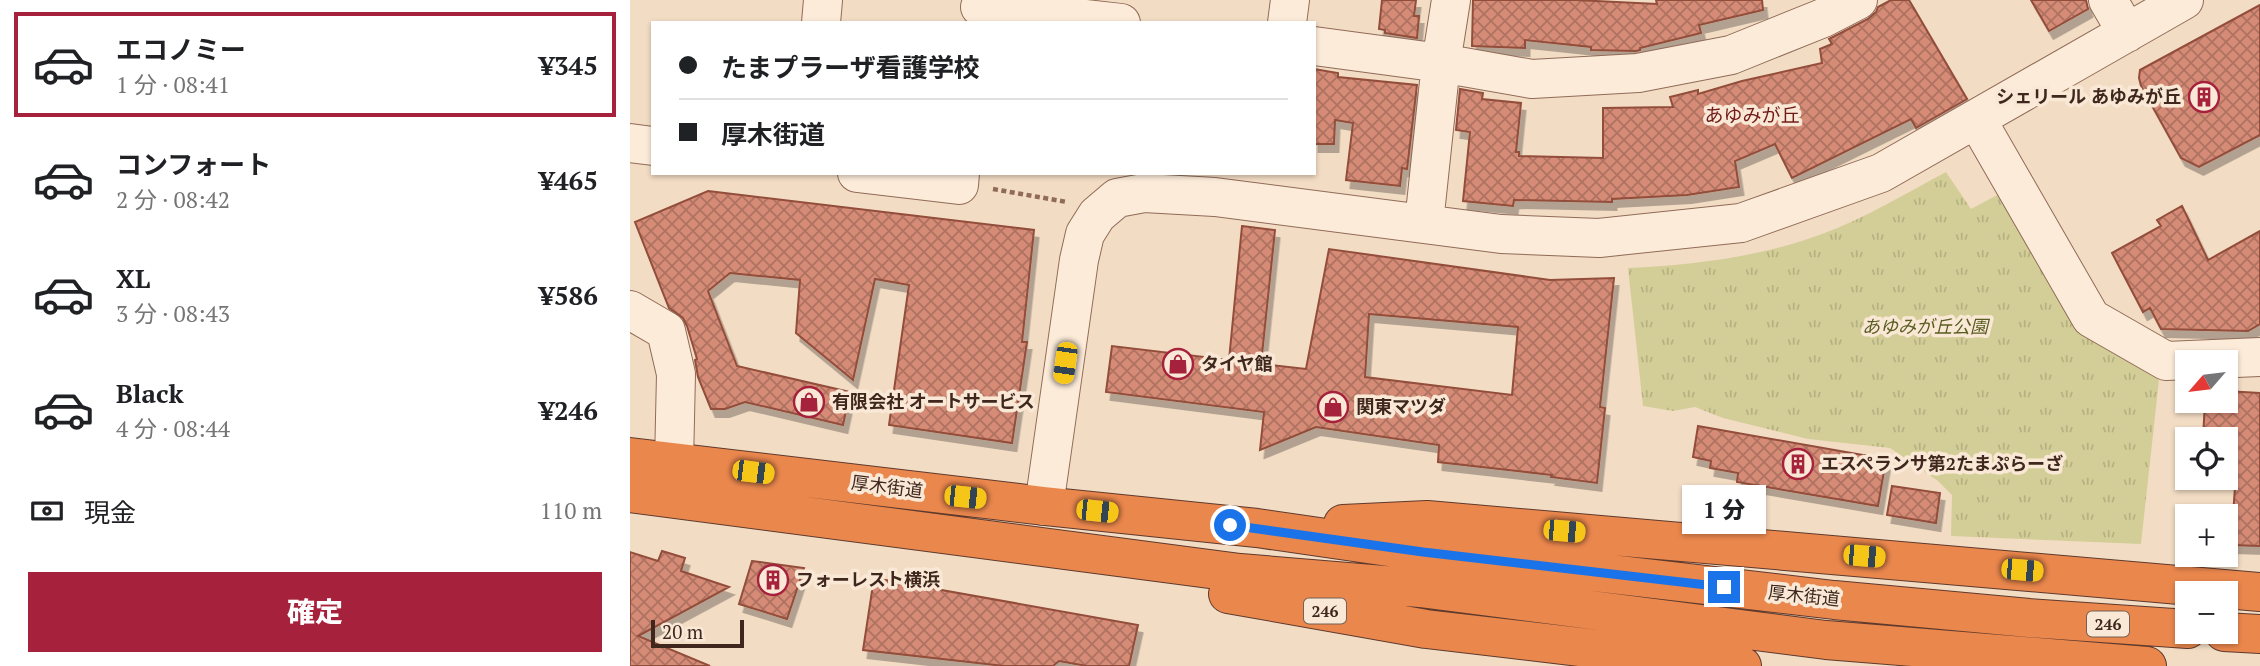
<!DOCTYPE html>
<html lang="ja">
<meta charset="utf-8">
<style>
:root{--surface:#fff;--page:#f2f2f2;--text:#202124;--muted:#757577;--line:#e0e0e0;--accent:#a6213c}
body{margin:0;font-family:"PT Serif","Noto Sans JP",serif;background:var(--page);color:var(--text);height:100vh;display:flex;flex-direction:column;font-size:26px;white-space:nowrap}
*{box-sizing:border-box;margin:0}
p{font-size:23px;color:var(--muted)}
.icon{flex:none;width:38px;height:38px;fill:none;stroke:currentColor;stroke-width:2;stroke-linecap:round;stroke-linejoin:round}
.map{position:relative;flex:1;overflow:hidden}
.side{display:flex;flex-direction:column;background:var(--surface);width:630px}
.side>*{flex:none}
.guide{position:absolute;left:21px;top:21px;width:665px;height:154px;border-radius:0px;box-shadow:0 2px 5px #0004;display:grid;align-content:center;height:154px;padding:0 28px;background:var(--surface)}
.needle{width:46px;rotate:242deg}
.controls{position:absolute;left:1545px;top:350px;display:grid;gap:14px}
.controls a{display:grid;place-items:center;width:63px;height:63px;border-radius:0px;background:var(--surface);box-shadow:0 2px 5px #0004;font-size:35px}
.scale{position:absolute;left:21px;bottom:18px;width:93px;box-sizing:border-box;padding-left:7px;border:4px solid #3f271e;border-top:0;font-size:19px;line-height:24px;white-space:nowrap;color:#3f271e;-webkit-text-stroke:5px #f9e8d5;paint-order:stroke}
.end{position:absolute;width:32px;height:32px;margin:-16px;border:9px solid #1a73e8;background:#fff;box-shadow:0 0 0 4px #fff}
.from{border-radius:50%}
.bubble{position:absolute;height:49px;border-radius:0px;background:var(--surface);box-shadow:0 2px 5px #0004;font-size:23px;font-weight:800;line-height:49px;text-align:center}
.car{position:absolute;width:21px;height:42px;margin:-21px -10px;border-radius:9px;box-shadow:0 0 5px 2px #0007;background:linear-gradient(#f5c518 24%,#345 0 40%,#f5c518 0 76%,#345 0 86%,#f5c518 0)}
.guide b{display:flex;align-items:center;gap:24px;height:66px;font-size:26px}
.guide b+b{border-top:2px solid var(--line)}
.guide i{width:18px;height:18px;background:var(--text)}
ul{padding:12px 0 0;list-style:none}
li{display:flex;align-items:center;gap:21px;height:105px;margin:0 14px 10px;padding:0 14px;border:4px solid transparent;border-radius:0px}
li div{flex:1}
li b{display:block;font-size:26px}
li em{font-style:normal;font-weight:800}
li.selected{border-color:var(--accent)}
li>.icon{width:63px;height:63px;stroke-width:1.5}
.pay{display:flex;align-items:center;gap:18px;height:77px;padding:0 28px;font-size:26px}
.pay p{margin-inline-start:auto}
.cta{display:flex;gap:14px;margin-top:auto;padding:14px 28px}
.cta a{flex:1;height:80px;border-radius:0px;background:var(--accent);color:#fff;font-size:28px;font-weight:800;line-height:80px;text-align:center}
main{display:flex;flex:1;min-height:0}
.map>svg:first-child{display:block}
.grass{fill:url(#grass-tufts)}
.building{fill:url(#building-cross-hatch);stroke:#924d3b;stroke-width:2;fill-rule:evenodd;filter:url(#shadow)}
.lines{fill:none;stroke-linecap:round;stroke-linejoin:round}
.minor-casing{stroke:#906b58;stroke-width:40}
.highway-casing{stroke:#5e3a2d;stroke-width:40}
.path{stroke:#906b58;stroke-width:4.5;stroke-dasharray:5 3.5;stroke-linecap:butt}
.minor{stroke:#fcebd9;stroke-width:38}
.highway{stroke:#ea874d;stroke-width:38}
.route{stroke:#1a73e8;stroke-width:9}
.labels{text-anchor:middle;stroke-width:7;stroke-linejoin:round;paint-order:stroke}
.shield{fill:#f9e8d5;stroke:#776155;stroke-width:2}
.shield-label{font-size:16px;font-weight:bold;fill:#3f271e}
.poi-label{font-size:18px;font-weight:bold;fill:#3f271e;stroke:#f9e8d5;text-anchor:start}
.park-label{font-size:18px;font-style:italic;fill:#5a5d22;stroke:#f9e8d5}
.street-label{font-size:18px;fill:#3f271e;stroke:#f9e8d5}
.neighbourhood-label{font-size:19px;fill:#701918;stroke:#f9e8d5}
</style>
<main>
<section class="side">
<ul>
<li class="selected"><svg class="icon" aria-label="car" viewBox="0 0 24 24"><path d="M5 17H2v-5l4-1 3-4h7l3 4 3 1v5h-3M9 17h6M6 11h13"/><circle cx="7" cy="17" r="2"/><circle cx="17" cy="17" r="2"/></svg><div><b>エコノミー</b><p>1 分 · 08:41</p></div><em>¥345</em></li>
<li><svg class="icon" aria-label="car" viewBox="0 0 24 24"><path d="M5 17H2v-5l4-1 3-4h7l3 4 3 1v5h-3M9 17h6M6 11h13"/><circle cx="7" cy="17" r="2"/><circle cx="17" cy="17" r="2"/></svg><div><b>コンフォート</b><p>2 分 · 08:42</p></div><em>¥465</em></li>
<li><svg class="icon" aria-label="car" viewBox="0 0 24 24"><path d="M5 17H2v-5l4-1 3-4h7l3 4 3 1v5h-3M9 17h6M6 11h13"/><circle cx="7" cy="17" r="2"/><circle cx="17" cy="17" r="2"/></svg><div><b>XL</b><p>3 分 · 08:43</p></div><em>¥586</em></li>
<li><svg class="icon" aria-label="car" viewBox="0 0 24 24"><path d="M5 17H2v-5l4-1 3-4h7l3 4 3 1v5h-3M9 17h6M6 11h13"/><circle cx="7" cy="17" r="2"/><circle cx="17" cy="17" r="2"/></svg><div><b>Black</b><p>4 分 · 08:44</p></div><em>¥246</em></li>
</ul>
<div class="pay"><svg class="icon" aria-label="cash" viewBox="0 0 24 24"><path d="M3 7h18v10H3z"/><circle cx="12" cy="12" r="2"/></svg>現金<p>110 m</p></div>
<div class="cta"><a>確定</a></div>
</section>
<div class="map">
<svg width="1630" height="666" viewBox="0 0 1630 666">
<defs>
<pattern id="grass-tufts" width="24" height="20" patternUnits="userSpaceOnUse" patternTransform="scale(1.75)"><rect width="24" height="20" fill="#d3ce97"/><path d="M3 7l-1-3M5 7V3M7 7l1-3M15 17l-1-3M17 17v-4M19 17l1-3" fill="none" stroke="#b6b182"/></pattern>
<pattern id="building-cross-hatch" width="8" height="8" patternUnits="userSpaceOnUse" patternTransform="scale(1.75)"><rect width="8" height="8" fill="#d58b76"/><path d="M0 0l8 8M0 8l8-8" fill="none" stroke="#ae7260"/></pattern>
<filter id="shadow"><feDropShadow dx="4.5" dy="8" stdDeviation="0" flood-color="#0004"/></filter>
</defs>
<rect width="100%" height="100%" fill="#f3dcc4"/>
<path class="grass" d="M1316 172 1341 209 1371 193 1451 333 1529 380 1511 544 1321 536 1322 495 1308 481 1260 448 1178 439 1093 418 1065 407 1043 411 1013 406 998 268C1063 265 1130 257 1192 234 1235 218 1275 194 1316 172Z"/>
<path class="building" d="M752 0H786L784 16H789L787 38 755 33V30L749 29Z
M843 0H946L1027 4 1026 0H1132L1133 10 1069 25 1071 33 1010 48V50L1006 51 961 50V47L895 40V48L842 46Z
M1261 0H1279L1337 99 1286 128 1281 119 1162 178 1145 144 1105 161 1109 187 1057 195 982 199V202L884 200 883 206 833 201 840 132 826 130 830 89 853 93 852 99 891 103 886 152H889V156L973 158V108L1043 107 1040 97 1068 90V94L1112 81 1192 63 1190 49 1202 44 1199 39 1238 19 1246 12 1248 7Z
M1401 0H1456L1458 9 1419 31Z
M1630 5V135L1569 167 1551 158 1511 86 1509 78 1510 70Z
M684 69 708 73V77L787 85 777 169 772 168 770 186 716 180 723 123 705 120 704 144H684Z
M78 191 404 230 392 342H397L382 443 259 425 279 285 245 279 223 380 166 333 170 280 100 273 78 291 107 366 220 392 213 425 115 402 95 409H81L68 377 65 360 67 359 57 326 53 318 39 308 5 222Z
M1552 206 1578 260 1630 231V324L1618 331 1531 329 1520 308 1513 312 1482 253 1531 226 1527 220Z
M612 226 645 230 631 364 676 369 699 249 920 280 984 278 970 407 975 408 967 483 921 477 922 475 808 462 809 445 686 427 630 450 634 412 476 392 482 346 599 360ZM739 314 888 327 882 395 735 377Z
M1596 391 1630 393V546L1601 545 1606 472 1596 471V439H1573L1575 401H1596Z
M1068 426 1256 459 1248 506 1107 482 1108 473 1080 468 1081 461 1063 457Z
M1262 486 1310 493 1306 523 1257 515Z
M32 551 55 558 51 571 99 587 8 636 80 666H0V552L28 561Z
M122 561 174 568 157 619 109 604Z
M244 578 508 625 499 666H457L429 661 423 666H374L233 650Z"/>
<g class="lines">
<g class="minor-casing">
<path id="minor" d="M1478 0 1497 33
M350 7 491 23
M191 23 193 0
M657 23 660 0
M684 46 811 63 902 79 1008 73 1101 55 1193 18 1228 0
M1347 120 1461 318 1536 361 1630 357
M0 143 23 146
M227 173 329 185 330 173
M794 223 811 63 821 0
M0 310 36 331 46 374 44 463
M414 506 449 260 455 234 467 215 487 198 514 193 585 197 871 234 969 238 1111 223 1251 173 1554 0"/>
</g>
<g class="highway-casing">
<path id="highway" d="M0 457 414 506 627 528 793 552 1204 600 1399 618 1558 629
M0 493 610 573 790 588 1196 640 1517 666
M713 524 797 520 1630 592
M598 594 796 629 1112 666
M1594 632 1630 634"/>
</g>
<path class="path" d="M363 189 437 202"/>
<use href="#minor" class="minor"/>
<use href="#highway" class="highway"/>
</g>
<g class="lines">
<path class="route" d="M600 525 793 552 1094 587"/>
</g>
<defs>
<g id="building-ring" transform="scale(1.575)"><circle r="9.5" fill="#f9e8d5" stroke="#a6213c" stroke-width="1.5"/><path d="M-4-6H4V6H1V3H-1V6H-4ZM-2.5-4.3h1.7v1.8h-1.7ZM.8-4.3h1.7v1.8H.8ZM-2.5-1h1.7V.8h-1.7ZM.8-1h1.7V.8H.8Z" fill="#a6213c"/></g>
<g id="shop-ring" transform="scale(1.575)"><circle r="9.5" fill="#f9e8d5" stroke="#a6213c" stroke-width="1.5"/><path d="M-5-2.5h2.3a2.7 3.5 0 0 1 5.4 0H5L5.5 6h-11ZM-1.5-2.5h3a1.5 2.3 0 0 0-3 0Z" fill="#a6213c"/></g>
</defs>
<g fill-rule="evenodd">
<use href="#building-ring" x="1574" y="97"/>
<use href="#shop-ring" x="548" y="364"/>
<use href="#shop-ring" x="179" y="402"/>
<use href="#shop-ring" x="703" y="407"/>
<use href="#building-ring" x="1168" y="464"/>
<use href="#building-ring" x="143" y="580"/>
</g>
<g class="labels">
<g class="shield">
<rect x="674" y="598.5" width="42" height="25" rx="5"/>
<rect x="1457" y="611.5" width="42" height="25" rx="5"/>
</g>
<g class="shield-label">
<text x="695" y="617">246</text>
<text x="1478" y="630">246</text>
</g>
<g class="poi-label">
<text x="1551" y="103" text-anchor="end">シェリール あゆみが丘</text>
<text x="571" y="370">タイヤ館</text>
<text x="202" y="408">有限会社 オートサービス</text>
<text x="726" y="413">関東マツダ</text>
<text x="1191" y="470">エスペランサ第2たまぷらーざ</text>
<text x="166" y="586">フォーレスト横浜</text>
</g>
<g class="park-label">
<text x="1295" y="333">あゆみが丘公園</text>
</g>
<g class="street-label">
<text transform="translate(257 487) rotate(7)" y="6">厚木街道</text>
<text transform="translate(1174 596) rotate(6)" y="6">厚木街道</text>
</g>
<g class="neighbourhood-label">
<text x="1122" y="122">あゆみが丘</text>
</g>
</g>
</svg>
<div class="controls">
<a><svg class="needle" viewBox="-14 -14 28 28"><path d="M0-13l5 13h-10z" fill="#e53935"/><path d="M0 13l5-13h-10z" fill="#757577"/></svg></a>
<a><svg class="icon" aria-label="locate" viewBox="0 0 24 24"><circle cx="12" cy="12" r="6"/><path d="M12 2v4M12 18v4M2 12h4M18 12h4"/></svg></a>
<a>+</a>
<a>−</a>
</div>
<div class="scale">20 m</div>
<i class="end from" style="left:600px;top:525px"></i>
<i class="end" style="left:1094px;top:587px"></i>
<div class="bubble" style="left:1052px;top:485px;width:84px">1 分</div>
<i class="car" style="left:435px;top:363px;rotate:188deg"></i>
<i class="car" style="left:123px;top:472px;rotate:97deg"></i>
<i class="car" style="left:335px;top:497px;rotate:96deg"></i>
<i class="car" style="left:467px;top:511px;rotate:96deg"></i>
<i class="car" style="left:934px;top:531px;rotate:95deg"></i>
<i class="car" style="left:1234px;top:556px;rotate:95deg"></i>
<i class="car" style="left:1392px;top:570px;rotate:95deg"></i>
<div class="guide">
<b><i class="from"></i>たまプラーザ看護学校</b>
<b><i></i>厚木街道</b>
</div>
</div>
</main>
